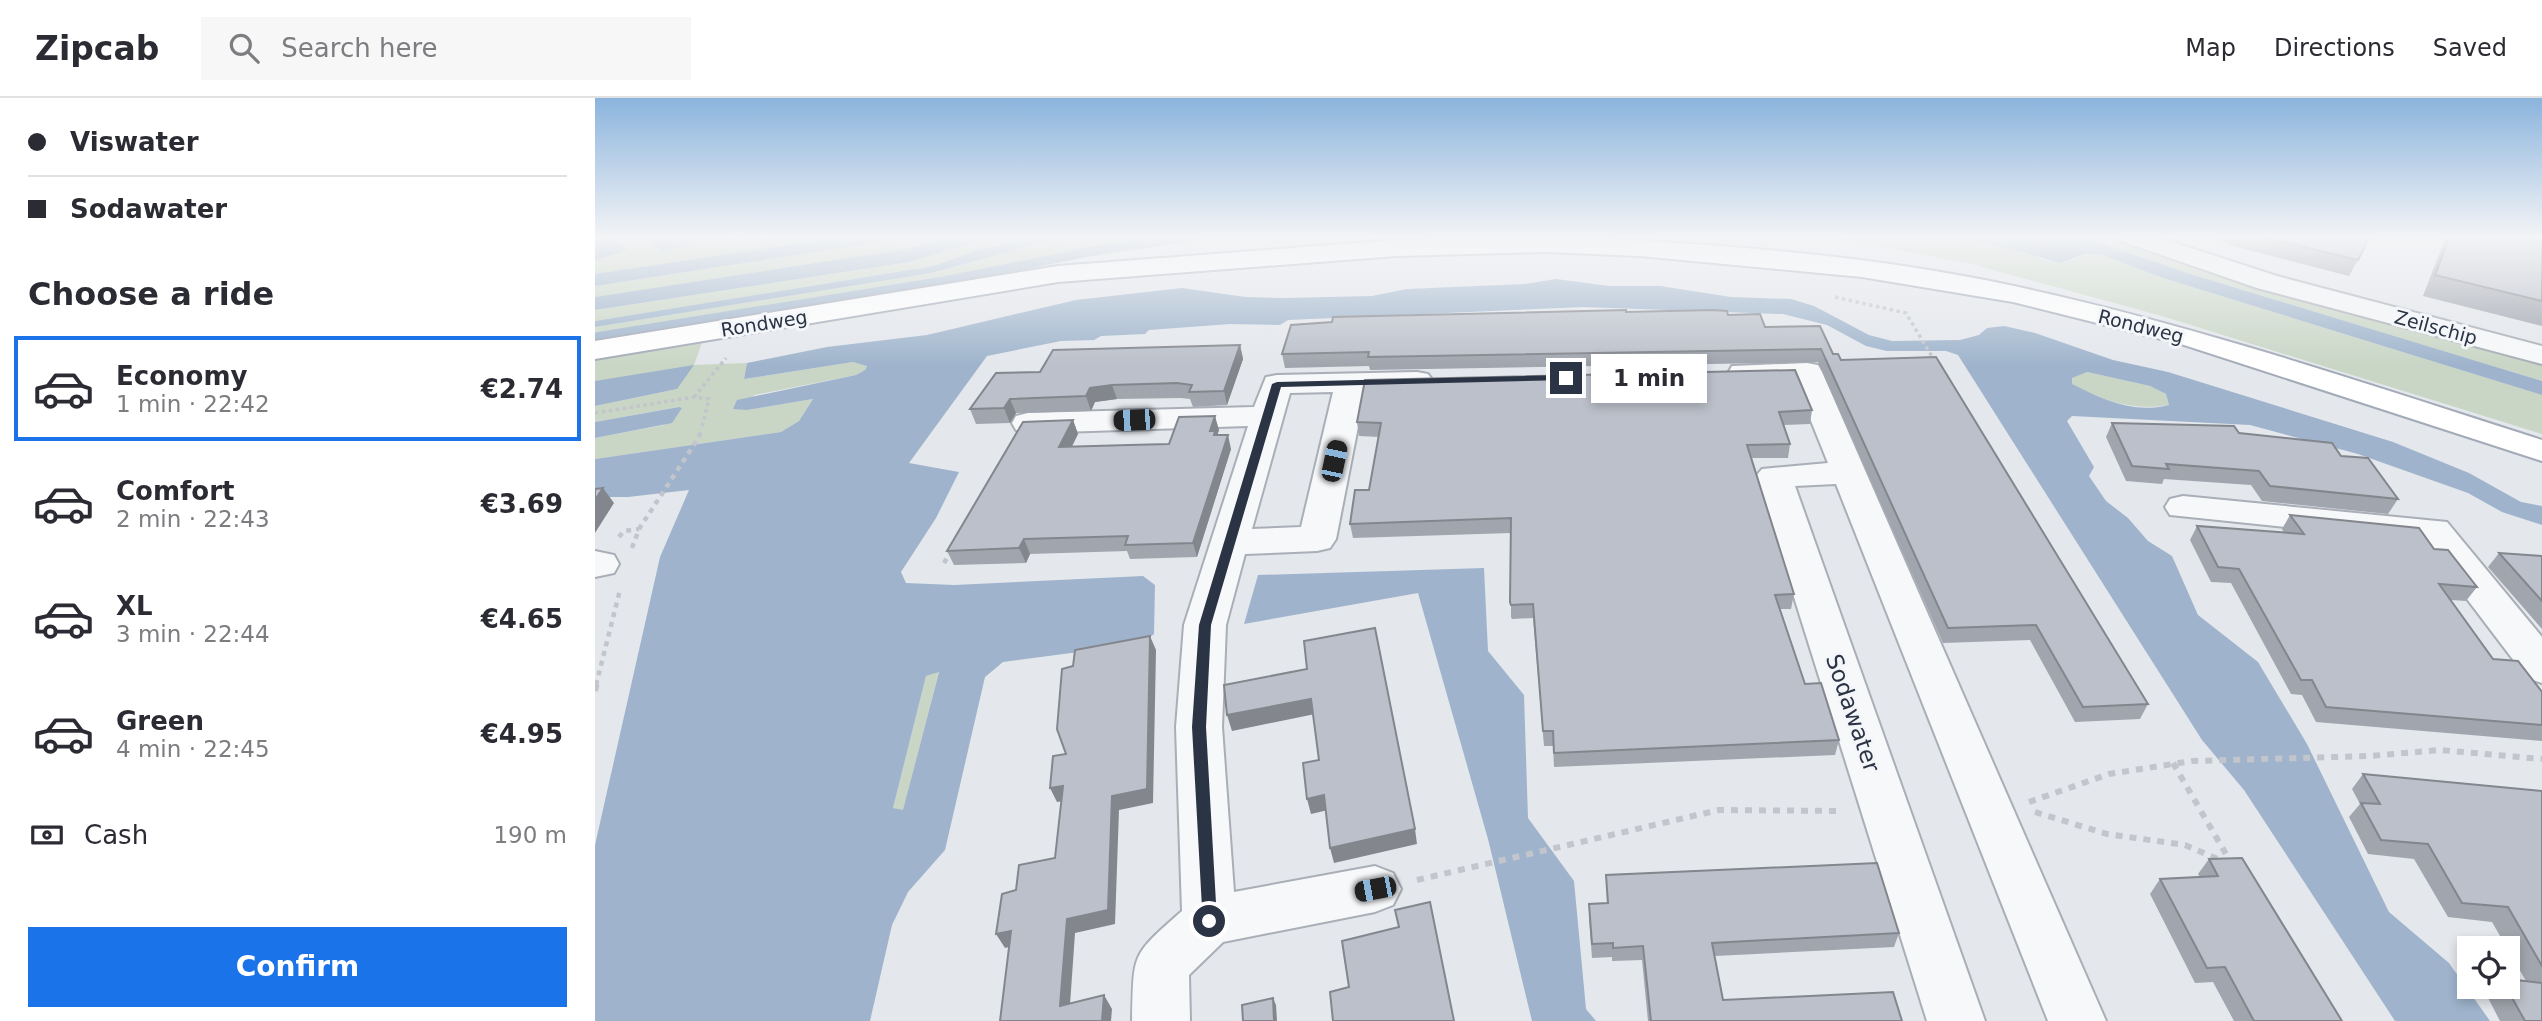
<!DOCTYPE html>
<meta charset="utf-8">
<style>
:root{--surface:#fff;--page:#f7f7f7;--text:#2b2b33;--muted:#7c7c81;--line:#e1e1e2;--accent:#1a73e8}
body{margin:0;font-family:"DejaVu Sans",sans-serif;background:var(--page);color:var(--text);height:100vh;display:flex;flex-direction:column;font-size:26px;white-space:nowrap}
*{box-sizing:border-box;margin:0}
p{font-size:23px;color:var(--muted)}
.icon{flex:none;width:38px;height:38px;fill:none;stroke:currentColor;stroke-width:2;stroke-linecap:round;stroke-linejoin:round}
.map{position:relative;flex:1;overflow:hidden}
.side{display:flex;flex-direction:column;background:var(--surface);width:595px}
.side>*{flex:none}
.banner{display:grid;align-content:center;height:154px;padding:0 28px;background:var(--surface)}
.controls{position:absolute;left:1862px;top:838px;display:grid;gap:14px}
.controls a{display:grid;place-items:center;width:63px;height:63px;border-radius:0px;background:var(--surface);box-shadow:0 4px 10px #0003;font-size:35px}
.end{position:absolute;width:32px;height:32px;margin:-16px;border:9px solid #2b3445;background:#fff;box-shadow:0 0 0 4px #fff}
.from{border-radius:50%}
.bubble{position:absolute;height:49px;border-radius:0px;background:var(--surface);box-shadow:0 4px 10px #0003;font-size:23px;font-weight:700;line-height:49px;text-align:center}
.car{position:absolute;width:21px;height:42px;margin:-21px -10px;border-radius:9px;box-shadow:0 0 5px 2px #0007;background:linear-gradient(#222 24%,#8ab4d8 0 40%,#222 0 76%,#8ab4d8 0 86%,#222 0)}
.banner b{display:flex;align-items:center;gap:24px;height:66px;font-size:26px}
.banner b+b{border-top:2px solid var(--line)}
.banner i{width:18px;height:18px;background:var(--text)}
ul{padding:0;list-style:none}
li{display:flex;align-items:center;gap:21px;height:105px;margin:0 14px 10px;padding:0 14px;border:4px solid transparent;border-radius:0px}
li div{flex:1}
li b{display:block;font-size:26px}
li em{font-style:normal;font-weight:700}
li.on{border-color:var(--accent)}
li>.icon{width:63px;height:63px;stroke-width:1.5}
h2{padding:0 28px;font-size:32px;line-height:84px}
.pay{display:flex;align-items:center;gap:18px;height:77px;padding:0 28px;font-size:26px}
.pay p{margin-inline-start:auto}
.button{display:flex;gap:14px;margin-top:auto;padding:14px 28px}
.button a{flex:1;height:80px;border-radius:0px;background:var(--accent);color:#fff;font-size:28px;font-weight:700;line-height:80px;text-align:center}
header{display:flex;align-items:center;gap:42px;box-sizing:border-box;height:98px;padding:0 35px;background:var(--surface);border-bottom:2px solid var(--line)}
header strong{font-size:33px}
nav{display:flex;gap:38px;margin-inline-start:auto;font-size:24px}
.search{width:490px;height:63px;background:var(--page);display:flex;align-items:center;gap:18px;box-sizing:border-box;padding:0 24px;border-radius:0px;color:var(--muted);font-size:26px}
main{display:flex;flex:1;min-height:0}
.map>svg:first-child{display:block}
.green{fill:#c9d6c5}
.water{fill:#9fb4cc;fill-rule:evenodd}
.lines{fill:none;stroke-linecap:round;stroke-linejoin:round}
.stream{stroke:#9fb4cc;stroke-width:9}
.minor-casing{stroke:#a9aeb7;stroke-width:4}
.major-casing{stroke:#a3abb8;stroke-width:4}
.path-far2{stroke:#c2c5cb;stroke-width:3.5;stroke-dasharray:3.5 3.5;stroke-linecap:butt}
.path-far1{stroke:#c2c5cb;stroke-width:4.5;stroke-dasharray:5 5;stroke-linecap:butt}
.path{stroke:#c2c5cb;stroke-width:6;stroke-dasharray:7 7;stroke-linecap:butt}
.minor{fill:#f7f8fa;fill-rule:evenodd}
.major{fill:#fff;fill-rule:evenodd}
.wall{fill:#a1a5ae}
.shaded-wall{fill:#83868d}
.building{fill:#bbc0ca;stroke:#83868d;stroke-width:2}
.route{fill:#2b3445}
.labels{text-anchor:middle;stroke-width:6;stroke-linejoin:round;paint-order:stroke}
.far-street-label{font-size:19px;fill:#2b3445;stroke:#f4f6f9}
.street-label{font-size:23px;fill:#2b3445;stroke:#f4f6f9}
</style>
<header>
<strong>Zipcab</strong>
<div class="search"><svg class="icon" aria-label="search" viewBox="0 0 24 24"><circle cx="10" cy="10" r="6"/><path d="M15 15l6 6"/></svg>Search here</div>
<nav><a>Map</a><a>Directions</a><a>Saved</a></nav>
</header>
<main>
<section class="side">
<div class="banner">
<b><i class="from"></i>Viswater</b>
<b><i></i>Sodawater</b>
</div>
<h2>Choose a ride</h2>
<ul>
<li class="on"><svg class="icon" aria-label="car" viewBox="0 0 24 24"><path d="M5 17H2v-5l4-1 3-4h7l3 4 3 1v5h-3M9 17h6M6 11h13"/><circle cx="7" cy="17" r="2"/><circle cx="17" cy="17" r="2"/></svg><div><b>Economy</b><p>1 min · 22:42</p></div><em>€2.74</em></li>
<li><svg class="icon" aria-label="car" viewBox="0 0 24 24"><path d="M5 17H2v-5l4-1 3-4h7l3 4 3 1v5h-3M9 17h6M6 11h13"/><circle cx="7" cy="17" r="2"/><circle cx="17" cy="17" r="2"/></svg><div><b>Comfort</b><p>2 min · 22:43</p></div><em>€3.69</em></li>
<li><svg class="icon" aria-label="car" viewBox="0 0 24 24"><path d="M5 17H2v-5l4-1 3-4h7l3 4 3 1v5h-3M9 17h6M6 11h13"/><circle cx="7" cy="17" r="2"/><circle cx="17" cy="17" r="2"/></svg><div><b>XL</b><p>3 min · 22:44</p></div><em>€4.65</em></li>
<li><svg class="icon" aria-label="car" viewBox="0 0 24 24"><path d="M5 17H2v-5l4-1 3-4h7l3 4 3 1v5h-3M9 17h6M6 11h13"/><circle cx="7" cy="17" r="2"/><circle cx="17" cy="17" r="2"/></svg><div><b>Green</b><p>4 min · 22:45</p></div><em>€4.95</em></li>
</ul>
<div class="pay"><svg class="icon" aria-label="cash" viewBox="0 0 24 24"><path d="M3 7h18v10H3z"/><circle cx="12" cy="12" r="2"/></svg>Cash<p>190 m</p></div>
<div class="button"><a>Confirm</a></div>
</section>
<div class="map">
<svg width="1947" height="923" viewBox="0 0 1947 923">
<rect width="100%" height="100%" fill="#e4e7ec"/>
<path class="green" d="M13 138H46L69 154 106 141 101 138H134L143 143 159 138H252L0 176V162L33 152Z
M325 138H359L317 150 0 199V188Z
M403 138H449L383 152 339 168 0 223V212L314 164Z
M496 138H632L486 160 338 190 0 246V229L336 175 446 145Z
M1229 138H1343L1411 150 1457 164 1474 163 1497 155 1505 156 1568 180 1947 297V336L1567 218 1376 166Z
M1487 138H1523L1553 149 1947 261V283L1592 175Z
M109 239 99 267 152 265 149 281 258 264 272 267 270 272 261 277 159 297 152 312 218 301 204 323 186 334 0 361V340L69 327 83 309 0 324V308L82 291 0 283V258Z
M1492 274 1555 288 1571 296 1574 307C1536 313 1510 303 1476 286V279Z
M344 573 308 713 298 710 331 578Z"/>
<path class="water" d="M0 138H13L33 152 0 162Z
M46 138H101L107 141 69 154Z
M252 138H325L0 188V176Z
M359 138H403L314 164 0 212V199L317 150Z
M449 138H496L446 145 336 175 0 229V223L339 168 383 152Z
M1343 138H1487L1592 175 1947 283V297L1568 180 1505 156H1490L1465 165 1411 150Z
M961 181 1014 188H1065L1136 199 1196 201 1219 208 1274 237 1297 243 1365 242 1384 237 1392 230 1409 228 1440 235 1518 262 1573 274 1798 344 1874 375 1926 404 1947 408V427L1907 414 1873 395 1763 356 1655 327 1477 318 1472 323 1499 369 1494 378 1511 403 1533 420 1553 443 1577 458 1603 517 1663 564 1712 646 1794 814 1854 865 1895 923H1800L1649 692 1607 642 1363 257 1351 253H1292L1271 248 1232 227 1188 216 988 209 693 222 685 227 635 226 554 232 550 236 506 238 499 242 466 243 392 258 314 365 364 374 341 420 306 474 311 485 359 487 548 478 560 487 559 536 545 546 408 564 390 579 350 752 313 794 297 827 275 923H0V747L65 459 94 392 33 399H0V361L186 334 204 323 218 301 152 312 138 311 142 302 261 277 270 272 272 268 258 264 149 281 152 265 232 249 332 237 481 202 587 190 650 199 690 200 777 198 812 191 930 186ZM1492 274 1555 288 1571 296 1574 307C1538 316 1509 302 1477 286V280ZM344 574 308 712 298 710 331 578Z
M99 267 82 291 0 308V283Z
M84 309 87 310 77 325 0 340V324Z
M889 470 893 553 929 597 933 720 979 783 991 911 1001 923H937L893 741 823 495 649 526 663 477Z"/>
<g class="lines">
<path class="stream" d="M0 239 349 183 508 151 603 138"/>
<g class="minor-casing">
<path id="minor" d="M1522 138H1559L1682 178 1947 248V266L1662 190 1526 143Z
M1212 265 1223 267 1227 274 1511 923H1453L1241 386 1200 388 1390 923H1332L1161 378 1167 371 1233 365 1200 283 1137 282 1133 275 1137 268Z
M822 274 833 276 838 283 833 290 770 293 741 441 735 450 722 453 650 456 631 527 627 629 639 794 780 768 798 775 806 791 798 807 780 814 628 844 594 877 595 923H537C539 854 535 859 587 813L581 629 589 527 653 328 433 335 421 332 417 325 421 318 433 315 659 309 671 279 682 277ZM738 294 706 429 657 431 695 295Z
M1588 398 1852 424 1947 539V585L1932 580 1828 443 1575 417 1570 409 1575 401Z
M0 453 19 457 24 466 19 475 0 479Z"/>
</g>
<g class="major-casing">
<path id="major" d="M952 138C1107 145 1267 155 1419 188 1599 227 1772 286 1947 342V363L1586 246 1418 204 1267 179 1045 158 952 154 801 158 463 184 0 261V243L463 168 801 142Z"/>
</g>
<path class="path-far2" d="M1240 199 1311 215 1339 262
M99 299 131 260
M0 315 99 299 114 301 106 332"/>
<path class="path-far1" d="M24 439 29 433 44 431
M37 450 44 431 104 339 106 330
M349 465 357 452
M1 587 25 492"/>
<path class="path" d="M0 593 2 585
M1578 665 1635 763
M1434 704 1514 676 1597 663 1775 658 1845 652 1947 661
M1440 714 1512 736 1590 747 1627 763
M822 782 1124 712 1247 713"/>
<use href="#minor" class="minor"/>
<use href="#major" class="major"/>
</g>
<path class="wall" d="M1611 138H1776L1754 178 1638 148Z
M1851 138H1947V228L1828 198Z
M1031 214 1133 217 1170 229 1238 256 1246 262 1553 606 1545 621 1480 624 1435 542 1348 545 1223 264 775 272 774 268 690 270 687 256Z
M645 247 648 261 632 307 598 309 595 301 586 300 522 301 500 304 496 313 421 315 415 325 381 326 375 311 445 274Z
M1217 312 1215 326 1189 327 1195 346 1193 360H1157L1199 496 1196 511H1185L1210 586 1244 642 1240 657 959 669 958 648H949L938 520 917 521 916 519V435L758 440 755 426 774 392 784 339 764 338 762 324Z
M478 322 483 336 477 349 574 346 624 332 622 337 636 351 602 459 535 461 532 453 435 456 431 465 359 467 352 453Z
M1517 325 1644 335 1746 358 1803 401 1793 416 1667 403 1656 387 1569 381 1567 386 1531 383 1511 339Z
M1695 417 1839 451 1882 489 1871 503 1856 502 1898 561 1947 594V643L1721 624 1707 597 1696 596 1636 485 1616 484 1595 442 1602 428 1689 435 1687 431Z
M1904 455 1947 458V531L1893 469Z
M1768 676 1947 693V923H1905L1890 894 1896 889H1913L1931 883 1897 824 1853 819 1819 761 1773 756 1754 719 1765 706 1757 691Z
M1614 761 1747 923H1639L1618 884 1600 885 1555 796 1565 781 1605 779 1603 776Z
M1011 777 1304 835 1299 849 1120 858 1128 902 1307 923H1053L1047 862 1017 863V859L997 860 994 820V806L1012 805Z"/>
<path class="shaded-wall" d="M645 247 648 261 632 307 629 293Z
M517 287 522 301 500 304 496 313 491 298 495 290Z
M415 301 421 315 415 325 409 310Z
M620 318 624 332 622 338 624 347 615 333Z
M478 322 483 336 469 363 464 349Z
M633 337 636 351 602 459 598 445Z
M8 390 19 405 0 435V402Z
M429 441 435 456 431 465 424 450Z
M555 538 561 552 558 705 524 712 520 826 480 835 474 921 465 908 472 821 517 698Z
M716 601 720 616 637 633 632 617Z
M468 688 475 702 462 704 455 690Z
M729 697 733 712 716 716 712 701Z
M820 731 822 746 739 765 735 750Z
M416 833 425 846 410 850 401 836Z
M509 897 517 911 516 923H507Z
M678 900 681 907 682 923H679Z"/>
<path class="building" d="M1664 138H1775L1763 162Z
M1855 138H1947V203L1840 177Z
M1031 212V214L1118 212 1132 213 1133 217 1165 216 1170 229 1225 228 1238 256H1243L1246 262 1341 259 1553 606 1488 609 1441 527 1353 530 1226 251 773 259 774 254 687 256 696 227 737 224 738 219Z
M645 247 629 293 594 294 597 287 582 285 517 287 495 290 491 298 415 301 409 310 375 311 401 275 445 274 458 252Z
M1200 272 1217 312 1184 314 1195 346 1152 347 1199 496 1180 497 1210 586 1226 585 1244 642 959 655 958 633H948L938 506 916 507 915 504 916 420 755 426 760 392H774L786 325 762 324 770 282Z
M620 318 615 333H620L619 337H633L598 445 530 447 533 438 429 441 424 450 352 453 428 324 478 322 464 349 534 347 574 346 584 319Z
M1517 325 1639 328 1644 335 1737 345 1746 358 1773 360 1803 401 1675 388 1664 373 1571 366 1574 371 1537 368Z
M8 390 0 402V391Z
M1695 417 1824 430 1839 451 1853 452 1882 489 1844 486 1898 561 1923 563 1947 594V627L1731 609 1717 582H1706L1644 471 1623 469 1602 428 1709 436Z
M1904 455 1947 458V503Z
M780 530 820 731 735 750 729 697 712 701 708 665 724 662 716 601 632 617 629 587 712 571 709 543Z
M555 538 552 691 517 698 513 812 472 821 465 908 509 897 507 923H405L416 833 401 836 407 796 421 792 424 767 460 760 468 688 455 690 458 658 471 656 462 631 467 571 478 568 480 552Z
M1768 676 1947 693V868L1913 809 1867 805 1833 746 1786 742 1766 705 1785 706Z
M1647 760 1747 923H1659L1630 869 1612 870 1565 781 1623 778 1614 761Z
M1282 765 1304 835 1117 845 1128 902 1298 894 1307 923H1056L1048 848 1018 850V845L997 846 994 806 1013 805 1011 777Z
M835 804 859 923H738L735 894 754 889 747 843 804 829 800 812Z
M1913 881 1947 885V923H1930L1911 889H1913Z
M678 900 679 923H648L647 907Z"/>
<linearGradient id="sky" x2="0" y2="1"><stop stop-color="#8bb4dd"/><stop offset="0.52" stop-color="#f3f4f6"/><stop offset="1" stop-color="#f3f4f6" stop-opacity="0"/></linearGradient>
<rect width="1947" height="267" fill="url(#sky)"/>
<path class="route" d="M971 277 974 282 686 289 616 527 611 629 622 823 620 828H608L597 629 604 527 677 286 682 284Z"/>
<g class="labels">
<g class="far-street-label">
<text transform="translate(169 225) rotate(-9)" y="7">Rondweg</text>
<text transform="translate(1546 228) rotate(14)" y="7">Rondweg</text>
<text transform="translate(1841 229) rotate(15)" y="7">Zeilschip</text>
</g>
<g class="street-label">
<text transform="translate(1258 615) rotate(71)" y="8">Sodawater</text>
</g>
</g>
</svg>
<div class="controls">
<a><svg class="icon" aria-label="locate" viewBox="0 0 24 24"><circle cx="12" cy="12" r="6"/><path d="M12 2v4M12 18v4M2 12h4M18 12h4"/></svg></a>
</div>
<i class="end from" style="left:614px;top:823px"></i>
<i class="end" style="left:971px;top:280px"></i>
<div class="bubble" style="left:996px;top:256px;width:116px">1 min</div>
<i class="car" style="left:539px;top:322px;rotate:268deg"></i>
<i class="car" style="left:739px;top:363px;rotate:12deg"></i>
<i class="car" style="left:780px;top:791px;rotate:259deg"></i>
</div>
</main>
